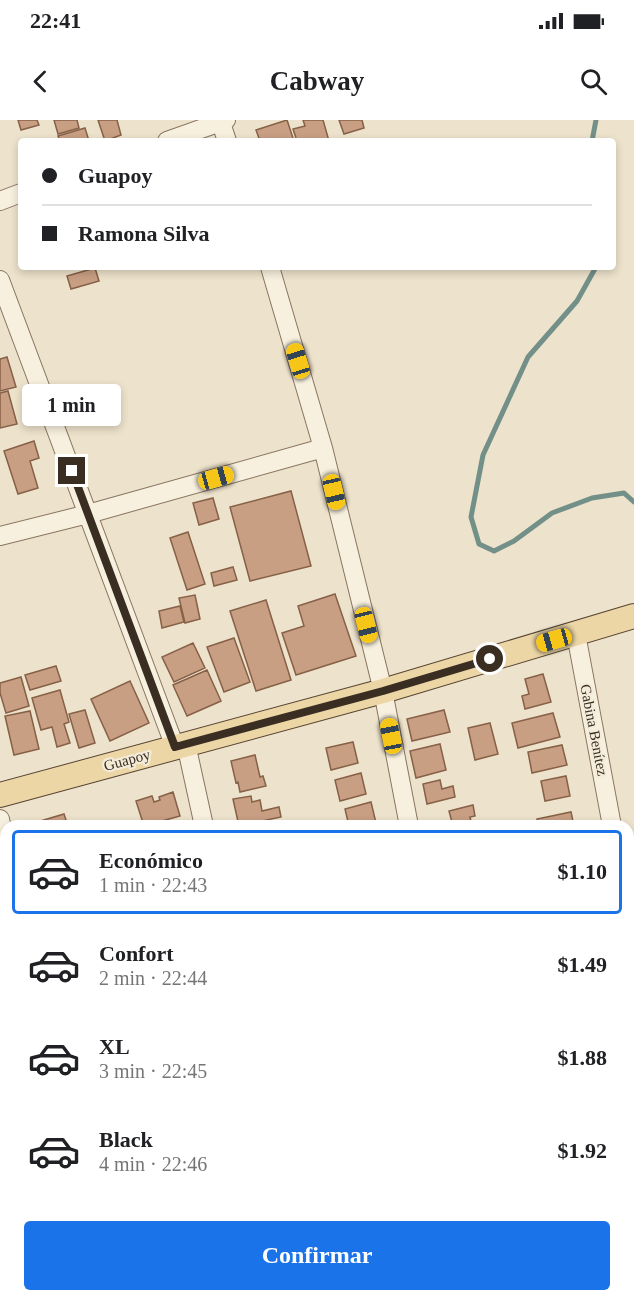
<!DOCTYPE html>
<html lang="es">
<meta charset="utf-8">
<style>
:root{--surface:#fff;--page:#f6f6f6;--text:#202124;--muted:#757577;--line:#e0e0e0;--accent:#1a73e8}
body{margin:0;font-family:Georgia,serif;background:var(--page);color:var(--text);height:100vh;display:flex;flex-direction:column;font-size:22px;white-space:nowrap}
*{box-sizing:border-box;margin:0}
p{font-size:20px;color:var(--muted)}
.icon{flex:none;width:33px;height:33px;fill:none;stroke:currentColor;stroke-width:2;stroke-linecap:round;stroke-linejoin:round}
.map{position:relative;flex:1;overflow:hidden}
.sheet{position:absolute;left:0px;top:700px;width:634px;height:482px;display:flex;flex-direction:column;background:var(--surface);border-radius:18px 18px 0 0;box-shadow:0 3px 9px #0003}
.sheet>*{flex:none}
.top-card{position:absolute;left:18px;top:18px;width:598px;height:132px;border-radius:6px;box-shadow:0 3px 9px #0003;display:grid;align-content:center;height:132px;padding:0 24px;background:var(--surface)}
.end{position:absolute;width:27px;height:27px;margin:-14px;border:8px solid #3a2e22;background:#fff;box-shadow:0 0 0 3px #fff}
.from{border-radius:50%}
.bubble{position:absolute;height:42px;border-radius:6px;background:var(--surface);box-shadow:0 3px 9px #0003;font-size:20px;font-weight:700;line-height:42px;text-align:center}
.car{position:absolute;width:18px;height:36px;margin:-18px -9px;border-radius:8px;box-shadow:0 0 4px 2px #0007;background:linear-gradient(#f5c518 24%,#345 0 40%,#f5c518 0 76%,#345 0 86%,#f5c518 0)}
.top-card b{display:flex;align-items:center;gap:21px;height:57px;font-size:22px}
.top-card b+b{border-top:2px solid var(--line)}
.top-card i{width:15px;height:15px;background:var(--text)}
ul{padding:10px 0 0;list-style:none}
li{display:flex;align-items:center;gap:18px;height:84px;margin:0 12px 9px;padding:0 12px;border:3px solid transparent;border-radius:6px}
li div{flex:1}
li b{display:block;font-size:22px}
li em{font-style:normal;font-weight:700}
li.current{border-color:var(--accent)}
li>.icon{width:54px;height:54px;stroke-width:1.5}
.action{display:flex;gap:12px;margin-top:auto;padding:12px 24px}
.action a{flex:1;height:69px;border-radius:6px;background:var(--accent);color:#fff;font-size:24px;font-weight:700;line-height:69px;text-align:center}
.status{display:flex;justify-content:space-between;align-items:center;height:42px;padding:0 30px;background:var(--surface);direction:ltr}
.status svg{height:16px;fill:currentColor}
header{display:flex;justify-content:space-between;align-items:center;height:78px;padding:0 24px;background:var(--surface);font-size:27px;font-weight:700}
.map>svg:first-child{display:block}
.green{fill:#c6ca9f}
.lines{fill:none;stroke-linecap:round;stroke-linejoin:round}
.stream{stroke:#729088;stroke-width:5}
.building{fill:#c89f83;stroke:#866047;stroke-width:1.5}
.minor-casing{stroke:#897560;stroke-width:20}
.major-casing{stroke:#574433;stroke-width:26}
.minor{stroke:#f7f0de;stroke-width:18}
.major{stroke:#ecd6a6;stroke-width:24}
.route{stroke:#3a2e22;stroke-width:8}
.labels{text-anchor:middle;stroke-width:4.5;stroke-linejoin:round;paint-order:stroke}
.street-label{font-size:15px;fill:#3a2e22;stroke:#f4ecda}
</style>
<div class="status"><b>22:41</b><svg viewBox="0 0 49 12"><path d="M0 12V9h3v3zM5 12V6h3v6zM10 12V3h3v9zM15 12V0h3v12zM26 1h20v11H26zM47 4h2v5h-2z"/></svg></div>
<header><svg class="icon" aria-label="back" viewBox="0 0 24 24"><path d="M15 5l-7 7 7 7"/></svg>Cabway<svg class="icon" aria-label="search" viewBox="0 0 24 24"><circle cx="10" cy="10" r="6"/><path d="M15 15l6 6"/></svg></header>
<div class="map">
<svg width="634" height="1181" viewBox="0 0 634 1181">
<rect width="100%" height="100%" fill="#ede2cb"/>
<path class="green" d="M6 1097V1176H63L64 1181H0V1099Z"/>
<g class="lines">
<path class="stream" d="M592 21 596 0
M596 147 577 181 528 237 483 335 471 397 479 424 494 431 514 421 552 393 592 378 624 373 634 382"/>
</g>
<path class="building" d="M18 0H37L39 5 21 10Z
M54 0H77L79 8 58 14Z
M98 0H117L121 15 105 21Z
M287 0 294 21H260L256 10Z
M303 0H323L329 21H297L293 9 305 6Z
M339 0H362L364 8 344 14Z
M85 8 89 21H60L58 16Z
M95 148 99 161 71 169 67 156Z
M7 237 16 267 0 271V239Z
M8 271 17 304 0 308V273Z
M34 321 39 338 30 341 38 368 18 374 4 331Z
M291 371 311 446 250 461 230 387Z
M213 378 219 399 199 405 193 383Z
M188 412 205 464 187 470 170 418Z
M233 447 237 460 214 466 211 453Z
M335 474 356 536 296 555 282 513 304 506 298 486Z
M195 475 200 499 185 503 179 478Z
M266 480 291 560 256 571 230 491Z
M180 486 184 502 162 508 159 491Z
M234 518 250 562 224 572 207 527Z
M193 523 205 548 174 562 162 537Z
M56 546 61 561 30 570 25 555Z
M207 550 221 581 187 596 173 565Z
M543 554 551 582 525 589 522 576 529 574 525 559Z
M21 557 29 586 6 593 0 573V563Z
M130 561 149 603 110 621 91 579Z
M60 570 69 602 64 604 70 623 57 627 52 607 41 610 32 578Z
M85 590 95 623 79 628 69 594Z
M444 590 450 612 412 621 407 599Z
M30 591 39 629 14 635 5 596Z
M553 593 560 617 518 628 512 603Z
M490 603 498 634 475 640 468 608Z
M353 622 358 643 331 650 326 628Z
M440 624 446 650 416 658 410 631Z
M562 625 567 645 532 653 528 632Z
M255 635 260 657 263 656 266 666 240 672 238 662 236 663 231 641Z
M361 653 366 674 340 681 335 660Z
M566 656 570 676 545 681 541 661Z
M440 660 442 669 453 666 455 677 427 684 423 664Z
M173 672 180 696 144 706 136 681 152 676 154 682 160 680 159 677Z
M251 676 252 682 260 680 262 691 279 687 281 697 239 706 233 679Z
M371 682 376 703 362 706H349L345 689Z
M473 685 475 696 470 697 472 706H453L449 691Z
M571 692 574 706H539L537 699Z
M64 694 68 706H38L37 702Z
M3 864 6 874V886L0 888V865Z
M5 895 6 918 0 920V897Z
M6 926V951L3 952 0 943V928Z
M630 941 634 957V964L628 965V942Z
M6 957V979L0 981V959Z
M628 1014H632L634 1022V1042L628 1043Z
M6 1021V1073L0 1074V1022Z
M634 1051V1073L628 1075V1052Z
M634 1074V1108L628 1109V1076Z
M628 1159H630L632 1165H634V1181H624L623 1176H628Z
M113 1176H146V1177L130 1181H114Z
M225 1176H261L262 1180 223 1181 222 1177Z
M332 1176H364L365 1181H333Z
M430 1176H445L446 1181H431Z
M590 1176H616L617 1181H591Z"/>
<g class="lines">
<g class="minor-casing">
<path id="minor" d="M220 0 227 21
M167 21 226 0
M0 81 21 73
M270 147 323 328 383 571 409 706
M0 160 175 627
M0 416 88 394 323 328
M576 514 612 706
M186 624 204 706
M0 699 6 729
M628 797 634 826
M628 919 634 917
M0 1102 6 1100
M93 1176 94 1181
M305 1176 306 1181
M502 1176 503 1181"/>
</g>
<g class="major-casing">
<path id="major" d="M0 675 383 571 634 496"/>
</g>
<use href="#minor" class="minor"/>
<use href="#major" class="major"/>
</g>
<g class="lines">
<path class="route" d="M72 351 175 627 383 571 490 539"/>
</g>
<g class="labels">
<g class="street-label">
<text transform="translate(594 610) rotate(79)" y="5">Gabina Benítez</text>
<text transform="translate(127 640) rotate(-15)" y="5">Guapoy</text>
</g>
</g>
</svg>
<i class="end from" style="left:490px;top:539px"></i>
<i class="end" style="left:72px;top:351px"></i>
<div class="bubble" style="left:22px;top:264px;width:99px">1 min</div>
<i class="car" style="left:298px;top:241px;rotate:343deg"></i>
<i class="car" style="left:216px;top:358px;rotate:74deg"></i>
<i class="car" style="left:334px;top:372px;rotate:167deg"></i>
<i class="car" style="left:366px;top:505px;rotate:166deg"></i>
<i class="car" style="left:554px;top:520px;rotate:254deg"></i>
<i class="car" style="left:391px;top:616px;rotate:349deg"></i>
<div class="top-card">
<b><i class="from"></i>Guapoy</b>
<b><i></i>Ramona Silva</b>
</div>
<section class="sheet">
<ul>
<li class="current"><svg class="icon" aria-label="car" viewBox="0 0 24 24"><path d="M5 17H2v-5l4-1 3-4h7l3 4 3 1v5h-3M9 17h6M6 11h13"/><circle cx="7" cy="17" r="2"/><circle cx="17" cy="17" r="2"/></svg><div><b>Económico</b><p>1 min · 22:43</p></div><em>$1.10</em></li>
<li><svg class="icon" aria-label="car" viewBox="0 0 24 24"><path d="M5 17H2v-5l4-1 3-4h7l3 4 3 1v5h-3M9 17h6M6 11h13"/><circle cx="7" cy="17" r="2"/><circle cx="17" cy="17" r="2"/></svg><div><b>Confort</b><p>2 min · 22:44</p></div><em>$1.49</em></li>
<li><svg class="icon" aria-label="car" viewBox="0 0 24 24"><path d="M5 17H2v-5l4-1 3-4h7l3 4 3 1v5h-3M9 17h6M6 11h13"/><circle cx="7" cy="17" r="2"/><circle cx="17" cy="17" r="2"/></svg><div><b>XL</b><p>3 min · 22:45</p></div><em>$1.88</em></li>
<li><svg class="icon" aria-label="car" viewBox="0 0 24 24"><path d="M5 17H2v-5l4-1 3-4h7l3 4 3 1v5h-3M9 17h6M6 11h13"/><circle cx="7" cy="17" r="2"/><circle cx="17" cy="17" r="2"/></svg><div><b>Black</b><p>4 min · 22:46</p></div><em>$1.92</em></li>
</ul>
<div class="action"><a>Confirmar</a></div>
</section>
</div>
